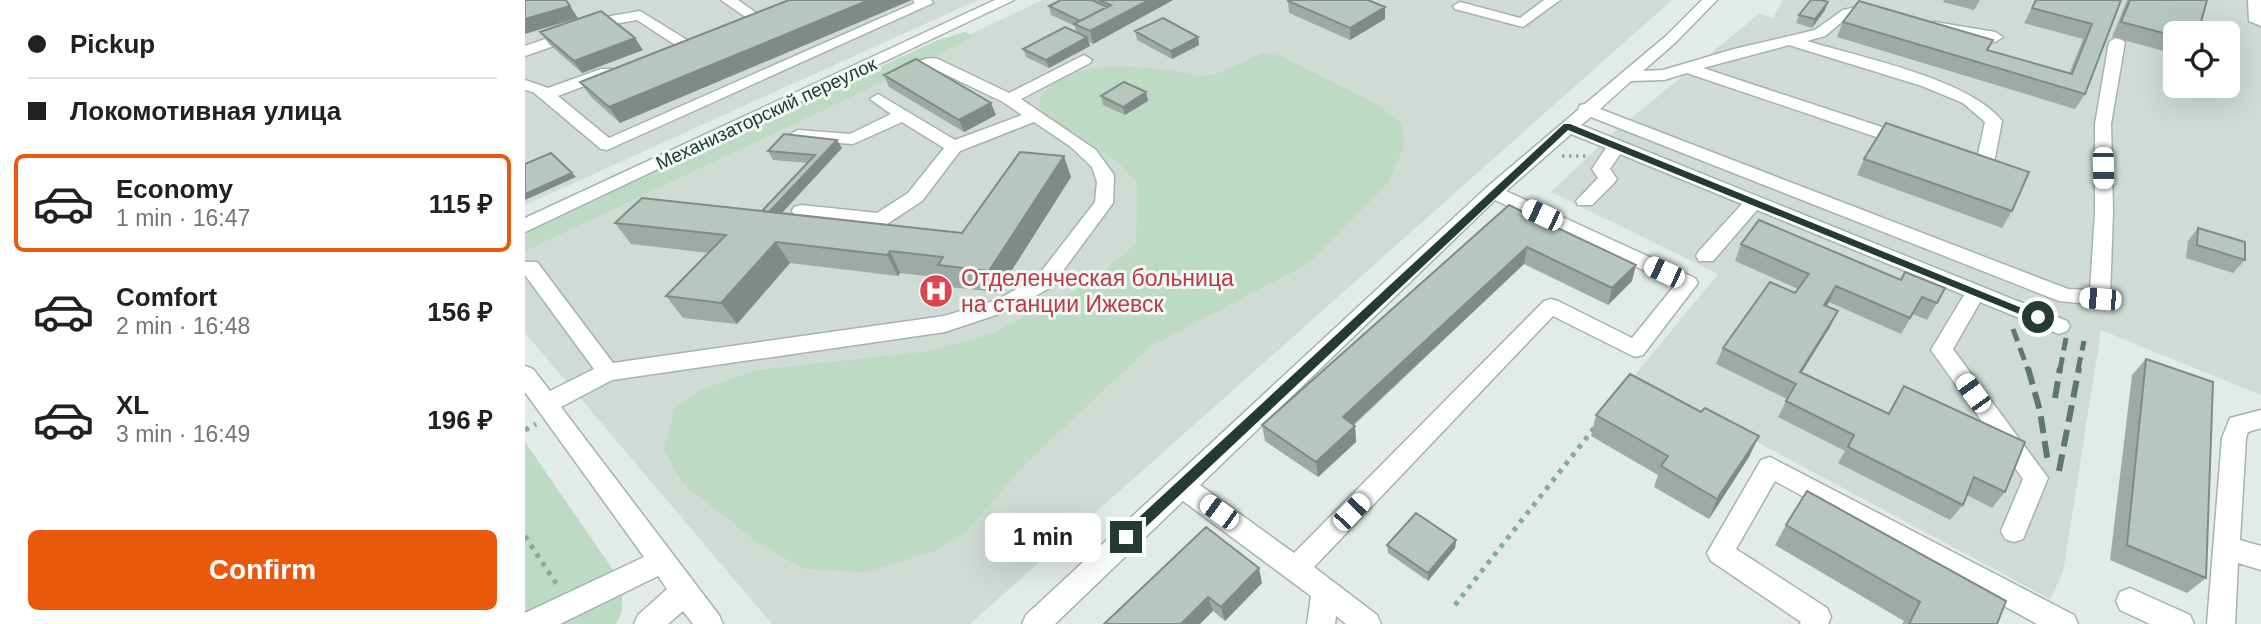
<!DOCTYPE html>
<meta charset="utf-8">
<style>
:root{--surface:#fff;--page:#f2f2f2;--text:#202124;--muted:#757577;--line:#e0e0e0;--accent:#ea580c}
body{margin:0;font-family:Helvetica,sans-serif;background:var(--page);color:var(--text);height:100vh;display:flex;flex-direction:column;font-size:26px;white-space:nowrap}
*{box-sizing:border-box;margin:0}
p{font-size:23px;color:var(--muted)}
.icon{flex:none;width:38px;height:38px;fill:none;stroke:currentColor;stroke-width:2;stroke-linecap:round;stroke-linejoin:round}
.map{position:relative;flex:1;overflow:hidden}
.details{display:flex;flex-direction:column;background:var(--surface);width:525px}
.details>*{flex:none}
.hud{display:grid;align-content:center;height:154px;padding:0 28px;background:var(--surface)}
.fabs{position:absolute;left:1638px;top:21px;display:grid;gap:14px}
.fabs a{display:grid;place-items:center;width:77px;height:77px;border-radius:10px;background:var(--surface);box-shadow:0 7px 28px #0002;font-size:35px}
.end{position:absolute;width:32px;height:32px;margin:-16px;border:9px solid #243b35;background:#fff;box-shadow:0 0 0 4px #fff}
.from{border-radius:50%}
.bubble{position:absolute;height:49px;border-radius:10px;background:var(--surface);box-shadow:0 7px 28px #0002;font-size:23px;font-weight:700;line-height:49px;text-align:center}
.car{position:absolute;width:21px;height:42px;margin:-21px -10px;border-radius:9px;box-shadow:0 0 5px 2px #0007;background:linear-gradient(#fff 24%,#345 0 40%,#fff 0 76%,#345 0 86%,#fff 0)}
.hud b{display:flex;align-items:center;gap:24px;height:66px;font-size:26px}
.hud b+b{border-top:2px solid var(--line)}
.hud i{width:18px;height:18px;background:var(--text)}
ul{padding:0;list-style:none}
li{display:flex;align-items:center;gap:21px;height:98px;margin:0 14px 10px;padding:0 14px;border:4px solid transparent;border-radius:10px}
li div{flex:1}
li b{display:block;font-size:26px}
li em{font-style:normal;font-weight:700}
li.on{border-color:var(--accent)}
li>.icon{width:63px;height:63px;stroke-width:1.5}
.action{display:flex;gap:14px;margin-top:auto;padding:14px 28px}
.action a{flex:1;height:80px;border-radius:10px;background:var(--accent);color:#fff;font-size:28px;font-weight:700;line-height:80px;text-align:center}
main{display:flex;flex:1;min-height:0}
.map>svg:first-child{display:block}
.built{fill:#d0dbd6;fill-rule:evenodd}
.green{fill:#bddac5}
.lines{fill:none;stroke-linecap:round;stroke-linejoin:round}
.minor-casing{stroke:#a5b3ae;stroke-width:3}
.path-far1{stroke:#85aca1;stroke-width:3.5;stroke-dasharray:2.5 4.5;stroke-linecap:butt}
.path{stroke:#85aca1;stroke-width:5;stroke-dasharray:4.5 6;stroke-linecap:butt}
.minor{fill:#fff;fill-rule:evenodd}
.rail-far1{stroke:#5e7670;stroke-width:5;stroke-dasharray:13 7;stroke-linecap:butt}
.rail{stroke:#5e7670;stroke-width:6;stroke-dasharray:17 8;stroke-linecap:butt}
.wall{fill:#9eaaa5}
.shaded-wall{fill:#818b86}
.building{fill:#b8c6c0;stroke:#818b86;stroke-width:2}
.route{fill:#243b35}
.labels{text-anchor:middle;stroke-width:6;stroke-linejoin:round;paint-order:stroke}
.far-street-label{font-size:19px;fill:#243b35;stroke:#f2f8f5}
.health-label{font-size:23px;fill:#be3a42;stroke:#f2f8f5;text-anchor:start}
</style>
<main>
<section class="details">
<div class="hud">
<b><i class="from"></i>Pickup</b>
<b><i></i>Локомотивная улица</b>
</div>
<ul>
<li class="on"><svg class="icon" aria-label="car" viewBox="0 0 24 24"><path d="M5 17H2v-5l4-1 3-4h7l3 4 3 1v5h-3M9 17h6M6 11h13"/><circle cx="7" cy="17" r="2"/><circle cx="17" cy="17" r="2"/></svg><div><b>Economy</b><p>1 min · 16:47</p></div><em>115 ₽</em></li>
<li><svg class="icon" aria-label="car" viewBox="0 0 24 24"><path d="M5 17H2v-5l4-1 3-4h7l3 4 3 1v5h-3M9 17h6M6 11h13"/><circle cx="7" cy="17" r="2"/><circle cx="17" cy="17" r="2"/></svg><div><b>Comfort</b><p>2 min · 16:48</p></div><em>156 ₽</em></li>
<li><svg class="icon" aria-label="car" viewBox="0 0 24 24"><path d="M5 17H2v-5l4-1 3-4h7l3 4 3 1v5h-3M9 17h6M6 11h13"/><circle cx="7" cy="17" r="2"/><circle cx="17" cy="17" r="2"/></svg><div><b>XL</b><p>3 min · 16:49</p></div><em>196 ₽</em></li>
</ul>
<div class="action"><a>Confirm</a></div>
</section>
<div class="map">
<svg width="1736" height="624" viewBox="0 0 1736 624">
<rect width="100%" height="100%" fill="#e2ebe7"/>
<path class="built" d="M0 0H453L0 205Z
M517 0H1147L445 624H247L0 333V248Z
M1258 0H1736V395L1576 330 1538 573 1525 599 1109 376 1193 274 1026 192 1089 132 1234 14 1248 18ZM1650 33H1703V86H1650Z"/>
<path class="green" d="M440 32 445 34 444 38 415 55 0 251V230L413 40Z
M738 53 755 56 853 105 877 123 879 146 864 182 783 264 626 346 501 463 439 534 410 551 341 572 279 569 234 544 158 484 139 450 150 408 175 390 232 370 407 351 466 334 563 284 611 244 613 185 594 163 516 112 514 100C541 56 611 66 655 72 663 73 674 77 682 76 697 74 723 59 738 53Z
M0 442 97 583V611L91 624H0Z"/>
<g class="lines">
<g class="minor-casing">
<path id="minor" d="M196 0H213L234 15 232 18H222Z
M388 0H406L408 3 82 150 76 149 8 92 0 90V80L23 88 76 69H88L90 72 88 75 33 96 84 138 390 3Z
M470 0H489L0 232V218Z
M1019 0H1035L998 27 930 9 928 6 935 2 995 18Z
M1177 0H1192L1151 42 1118 71 1138 70 1209 49 1290 30 1318 10 1332 7 1359 12 1361 15 1354 19 1332 15 1323 17 1300 36 1282 41C1334 57 1445 79 1477 121L1468 168 1459 173 1436 166 1433 162 1442 157 1452 159 1460 122 1438 103 1397 86 1264 45 1178 68 1387 137 1390 141 1387 145H1375L1162 73 1139 80 1106 81 1075 109 1543 289 1565 290 1570 212V124L1584 42 1592 37 1600 42 1586 124 1588 212 1585 298 1582 303 1575 305 1534 301 1066 117 1056 125 1542 321 1545 326 1542 331 1534 334 1455 302 1428 349 1523 478 1498 539 1489 542 1480 539 1476 531 1498 479 1406 350 1439 295 1232 210 1188 261H1174L1171 256 1174 251 1217 204 1095 154 1085 169 1092 179 1089 183 1067 205H1053L1051 201 1073 178 1067 169 1081 148 1046 134 981 191 1170 278 1173 283 1118 355 1110 357 1028 316 789 567 852 615 856 624H821L811 616 810 624H782L786 596 658 501 530 624H497L501 615 961 188 1053 110 1055 105 1060 104 1141 36ZM970 200 1150 285 1107 338 1033 301 1026 299 1019 301 769 553 675 485Z
M1723 0H1736V26L1724 21Z
M115 11 162 40 165 43 162 46H152L112 20 94 23 0 56V46L86 16Z
M1410 22 1470 32 1478 37 1470 42 1405 29 1403 26 1405 23Z
M559 55 567 60 565 63 496 99 571 150 589 175 588 203 526 287 486 310 420 332 87 380 36 407 194 615 198 624H168L158 611 143 624H109L113 615 142 589 133 576 35 624H0V613L119 557 0 392V366L8 369 25 391 69 369 0 275V262H12L88 363 419 316 472 300 512 277 570 202 572 182 567 167 546 147 509 122 435 151 397 201 362 224 355 226 276 217 269 215 267 211 269 207 276 205 352 213 383 193 419 148 377 122 328 144 273 140 264 135 273 130 325 134 366 114 345 99 353 94 430 140 497 115 478 102 407 68 390 74 384 72 382 69C388 62 403 56 413 59L484 93Z
M1736 410V428L1723 432 1721 438 1715 540 1736 546V570L1713 563 1710 624H1682L1697 438 1705 418Z
M1245 457 1549 615 1553 624H1512L1250 481 1211 549 1302 608 1306 617 1303 624H1275L1276 622 1186 561 1182 553 1236 460Z
M1605 588 1665 615 1669 624H1625L1595 610 1591 601 1595 592Z"/>
</g>
<path class="path-far1" d="M1037 156H1063"/>
<path class="path" d="M0 430 11 424
M0 536 34 588
M930 605 1070 427"/>
<use href="#minor" class="minor"/>
<path class="rail-far1" d="M1488 329 1503 370
M1535 370 1541 338
M1553 370 1559 341"/>
<path class="rail" d="M1503 368 1515 411 1523 463
M1530 398 1535 368
M1534 471 1554 368"/>
</g>
<path class="wall" d="M264 0 95 123 66 97 55 82Z
M536 0H648L568 44 564 42 565 46 524 68 501 57 498 49 551 32 550 26 526 15 524 6Z
M1419 0H1455L1449 10 1418 2Z
M1511 0H1596L1560 94 1550 109 1312 37 1318 22 1463 50 1544 74 1558 39 1499 23Z
M1602 0H1682L1650 33V54L1587 37Z
M763 1 860 7V19L825 40 764 13Z
M1300 10 1287 28 1271 23 1274 15Z
M610 31 673 37 674 45 647 59 612 40Z
M15 32 118 50 57 73 24 44Z
M359 75 471 115 439 132 364 87Z
M621 92 623 101 600 115 578 105 576 96Z
M317 148 257 213 437 233 546 177 473 292 423 287 418 278 375 273 373 276 265 263 212 324 158 318 141 296 184 253 106 244 90 223 237 211 283 163 248 160 243 151Z
M1339 159 1487 211 1477 228 1332 175Z
M984 205 1107 281 1083 305 999 264 829 425 830 426 831 442 793 477 740 441 737 425Z
M1234 220 1412 303 1402 320 1388 314 1376 334 1304 302 1302 306 1313 311 1305 327 1277 372 1363 414 1379 386 1480 492 1467 508 1442 495 1438 505 1425 520 1313 463 1320 451 1253 417 1262 399 1191 364 1198 348 1270 293 1273 289 1210 261 1216 244Z
M1673 228 1720 260 1708 273 1661 258 1663 241Z
M1621 359 1681 578 1662 593 1585 560 1607 375Z
M1071 415 1224 457 1184 519 1129 487 1133 475 1066 436Z
M1261 525 1472 624H1377L1379 621 1250 545Z
M931 540 930 548 903 581 863 553 862 545Z
M737 583 700 621 688 611 579 624Z"/>
<path class="shaded-wall" d="M41 0 53 18 0 34V19Z
M344 0H387L95 123 84 107Z
M624 0H648L568 44 565 31Z
M1303 2 1300 10 1287 28 1290 19Z
M860 7V19L825 40V28Z
M562 37 565 46 524 68 521 60Z
M673 37 674 45 647 59 646 51Z
M110 38 118 50 57 73 49 61Z
M621 92 623 101 600 115 598 107Z
M466 103 471 115 439 132 434 120Z
M312 140 317 148 240 231 234 222Z
M539 156 546 177 473 292 464 271Z
M47 173 51 177 0 200V194Z
M251 242 265 263 212 324 196 303Z
M1002 247 999 264 819 433 818 417Z
M365 251 375 273 373 276 362 255Z
M1111 265 1107 281 1083 305 1087 288Z
M1311 286 1304 302 1292 321 1299 305Z
M1313 311 1305 327 1270 383 1275 372Z
M830 426 831 442 793 477 791 462Z
M1234 436 1224 457 1184 519 1192 499Z
M931 540 930 548 903 581V573Z
M734 568 737 583 700 621 696 607Z
M683 597 688 611 675 624H656Z"/>
<path class="building" d="M0 0H41L45 6 0 19Z
M264 0H344L84 107 55 82Z
M536 0H567L582 7 555 21 524 6Z
M574 0H624L565 31 549 24 586 5Z
M764 0H843L860 7 825 28 763 1Z
M1286 0H1297L1303 2 1290 19 1274 15Z
M1511 0H1596L1560 94 1318 22 1334 1 1468 40 1462 50 1547 74 1567 24 1507 8Z
M1605 0H1682L1673 33H1650V36L1596 22Z
M76 11 110 38 49 61 15 32Z
M638 18 673 37 646 51 610 31Z
M540 27 562 37 521 60 498 49Z
M391 59 466 103 434 120 359 75Z
M599 82 621 92 598 107 576 96Z
M1361 123 1504 172 1487 211 1339 159Z
M259 134 312 140 244 212 237 211 290 155 243 151Z
M495 152 539 156 464 271 413 265 418 257 365 251 362 255 251 242 196 303 141 296 201 235 90 223 117 198 437 233Z
M26 153 47 173 0 194V164Z
M984 205 1111 265 1087 288 1002 247 818 417 830 426 791 462 737 425Z
M1234 220 1376 280 1380 272 1420 288 1412 303 1397 297 1385 318 1311 286 1299 305 1313 311 1275 372 1364 414 1379 386 1500 442 1480 492 1449 477 1438 505 1323 447 1329 435 1261 401 1271 384 1198 348 1245 282 1270 293 1284 274 1216 244Z
M1673 228 1720 242V260L1672 245Z
M1621 359 1688 382 1681 578 1602 545Z
M1105 374 1176 412 1180 408 1234 436 1192 499 1136 466 1143 456 1071 415Z
M1282 491 1481 601 1472 624H1384L1395 602 1261 525Z
M891 513 931 540 903 573 862 545Z
M681 527 734 568 696 607 683 597 656 624H579Z"/>
<path class="route" d="M1039 124H1045L1519 317 1517 320H1509L1043 130 606 541H597V533Z"/>
<defs>
<g id="hospital-disc" transform="scale(1.75)"><circle r="9.5" fill="#e0444e" stroke="#f2f8f5"/><path d="M-5-5h3v3.5h4V-5h3V5h-3V1.5h-4V5h-3Z" fill="#fff"/></g>
</defs>
<g fill-rule="evenodd">
<use href="#hospital-disc" x="411" y="291"/>
</g>
<g class="labels">
<g class="far-street-label">
<text transform="translate(241 113) rotate(-25)" y="7">Механизаторский переулок</text>
</g>
<g class="health-label">
<text x="436" y="286">Отделенческая больница<tspan x="436" dy="26">на станции Ижевск</tspan></text>
</g>
</g>
</svg>
<div class="fabs">
<a><svg class="icon" aria-label="locate" viewBox="0 0 24 24"><circle cx="12" cy="12" r="6"/><path d="M12 2v4M12 18v4M2 12h4M18 12h4"/></svg></a>
</div>
<i class="end from" style="left:1513px;top:317px"></i>
<i class="end" style="left:601px;top:537px"></i>
<div class="bubble" style="left:460px;top:513px;width:116px">1 min</div>
<i class="car" style="left:1578px;top:168px;rotate:179deg"></i>
<i class="car" style="left:1017px;top:215px;rotate:295deg"></i>
<i class="car" style="left:1139px;top:272px;rotate:295deg"></i>
<i class="car" style="left:1575px;top:299px;rotate:275deg"></i>
<i class="car" style="left:1448px;top:393px;rotate:324deg"></i>
<i class="car" style="left:694px;top:512px;rotate:306deg"></i>
<i class="car" style="left:826px;top:512px;rotate:44deg"></i>
</div>
</main>
